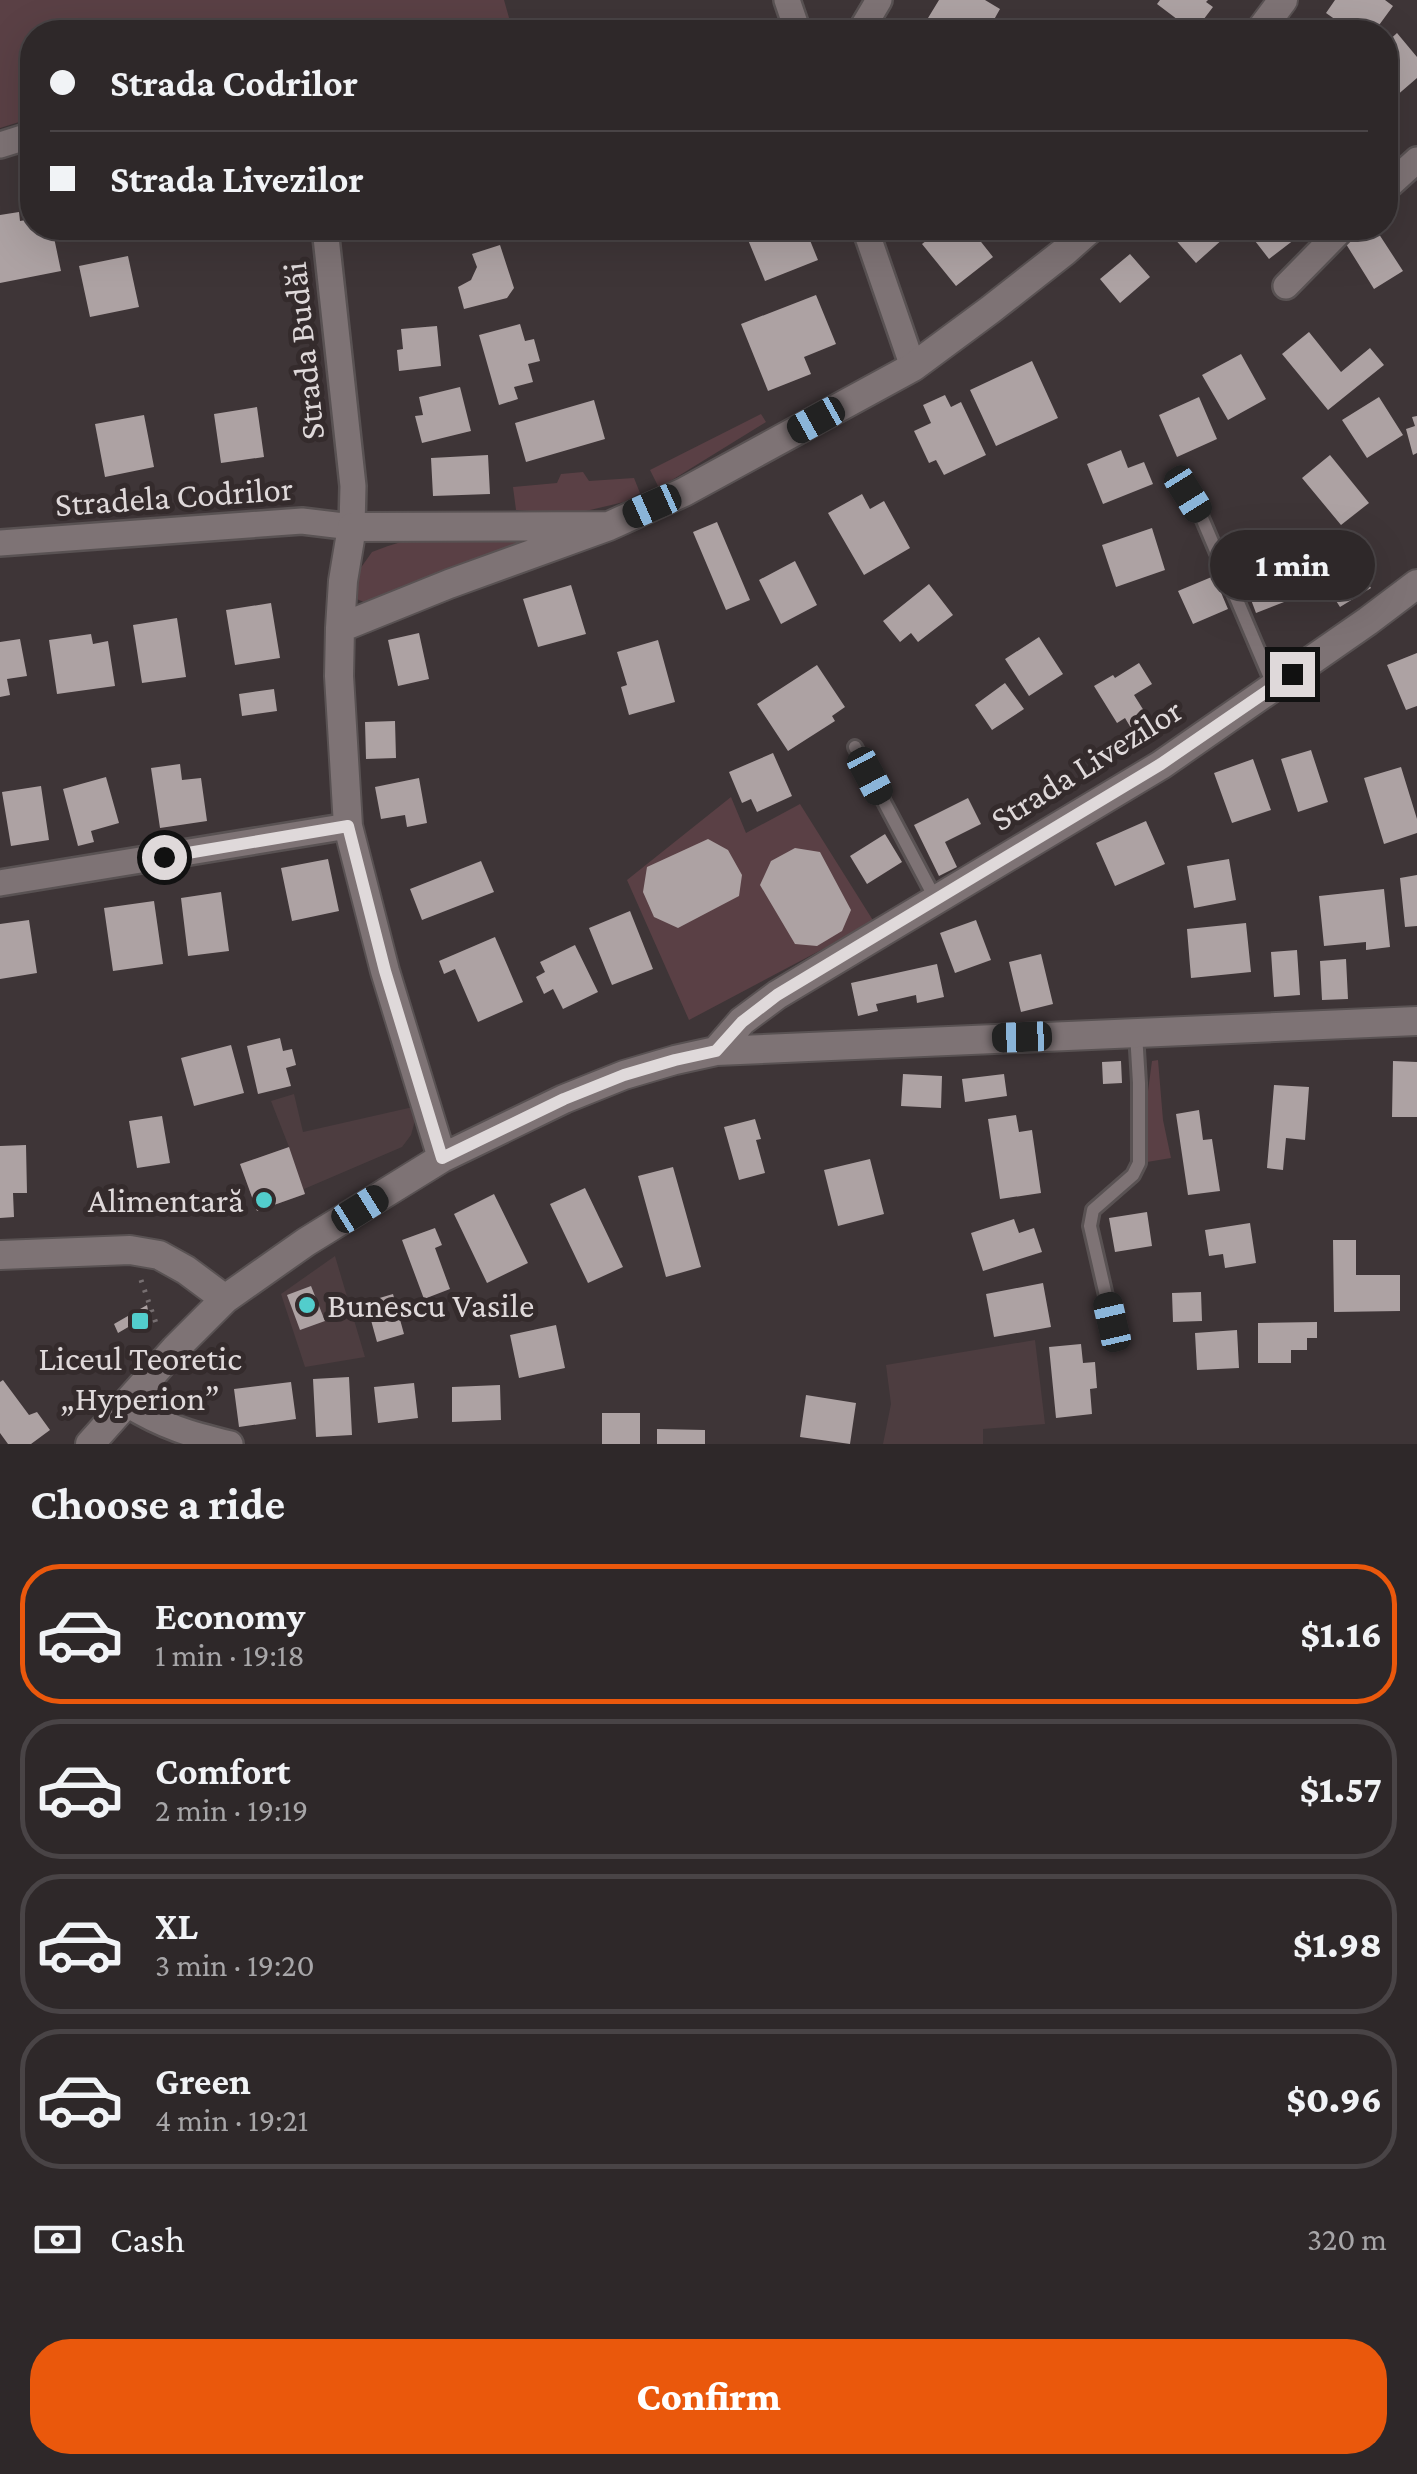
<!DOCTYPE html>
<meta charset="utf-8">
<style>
:root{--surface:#2e2829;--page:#3a3435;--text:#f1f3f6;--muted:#a7a6a8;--line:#494446;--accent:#ea580c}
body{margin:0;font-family:"Crimson Pro",serif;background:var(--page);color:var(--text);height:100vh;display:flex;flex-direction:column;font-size:38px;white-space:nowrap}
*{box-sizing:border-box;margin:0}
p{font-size:32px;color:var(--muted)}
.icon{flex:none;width:55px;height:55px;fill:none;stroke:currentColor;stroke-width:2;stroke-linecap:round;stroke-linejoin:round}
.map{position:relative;height:1444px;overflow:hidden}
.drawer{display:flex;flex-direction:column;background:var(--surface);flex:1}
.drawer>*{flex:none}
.hud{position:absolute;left:20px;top:20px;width:1378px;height:220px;border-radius:40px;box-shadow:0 10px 40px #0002,0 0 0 2px var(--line);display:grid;align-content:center;height:220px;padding:0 30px;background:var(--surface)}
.end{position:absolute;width:45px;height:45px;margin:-22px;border:12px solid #dfd9da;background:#111;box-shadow:0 0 0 5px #111}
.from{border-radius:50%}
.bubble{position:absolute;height:70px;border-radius:35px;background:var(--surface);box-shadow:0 10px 40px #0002,0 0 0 2px var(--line);font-size:32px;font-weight:800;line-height:70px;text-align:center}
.car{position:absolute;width:30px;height:60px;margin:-30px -15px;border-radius:12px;box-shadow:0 0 8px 2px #0007;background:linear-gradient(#222 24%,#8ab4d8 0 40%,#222 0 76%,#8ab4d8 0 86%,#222 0)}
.hud b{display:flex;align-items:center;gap:35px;height:95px;font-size:38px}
.hud b+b{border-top:2px solid var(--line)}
.hud i{width:25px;height:25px;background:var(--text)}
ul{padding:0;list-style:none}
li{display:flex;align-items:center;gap:30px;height:140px;margin:0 20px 15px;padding:0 10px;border:5px solid var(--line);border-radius:40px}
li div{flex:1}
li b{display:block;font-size:38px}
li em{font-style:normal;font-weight:800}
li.active{border-color:var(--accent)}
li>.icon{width:90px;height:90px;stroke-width:1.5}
h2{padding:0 30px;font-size:45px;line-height:120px}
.pay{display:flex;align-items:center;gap:25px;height:110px;padding:0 30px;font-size:38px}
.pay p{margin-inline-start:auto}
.primary-button{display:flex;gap:20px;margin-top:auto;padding:20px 30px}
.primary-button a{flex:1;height:115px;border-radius:40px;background:var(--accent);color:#fff;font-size:40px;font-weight:800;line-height:115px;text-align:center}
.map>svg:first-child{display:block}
.built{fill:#4d3d40}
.green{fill:#5a4045}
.building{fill:#ada2a3}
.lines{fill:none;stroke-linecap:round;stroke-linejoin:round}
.service-casing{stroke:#595253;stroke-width:18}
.minor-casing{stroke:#595253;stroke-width:30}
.tertiary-casing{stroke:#595253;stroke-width:32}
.path{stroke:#776f71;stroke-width:5;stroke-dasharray:2.5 8;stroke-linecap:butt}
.service{stroke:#7e7375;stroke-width:12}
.minor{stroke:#7e7375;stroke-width:25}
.tertiary{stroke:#7e7375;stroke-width:28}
.route{stroke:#dfd9da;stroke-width:12}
.poi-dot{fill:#52cdcc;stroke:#342b2c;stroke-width:4}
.labels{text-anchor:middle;stroke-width:10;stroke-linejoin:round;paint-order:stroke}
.street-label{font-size:35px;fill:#dfd9da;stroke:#342b2c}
.poi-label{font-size:35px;fill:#dfd9da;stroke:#342b2c;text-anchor:end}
</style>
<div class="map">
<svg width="1417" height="1444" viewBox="0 0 1417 1444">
<rect width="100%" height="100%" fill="#3e3537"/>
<path class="built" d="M294 1094 303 1132 413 1107 416 1117 411 1135 402 1147 304 1189 305 1194 257 1211 240 1164 289 1147 271 1101Z
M335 1256 365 1357 305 1367 281 1294Z
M1035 1340 1045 1424 983 1429V1444H883L891 1404 886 1365Z"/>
<path class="green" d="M0 0H504L513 32H32V118L0 128Z
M761 414 766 422 659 488 650 470Z
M583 472 589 481 634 478 640 493 624 502 573 514 516 510 513 487 557 483 561 474Z
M528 538 527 547 364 602 354 598 355 576 372 552 388 546 411 539Z
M731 797 746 833 800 804 874 922 689 1020 627 880Z
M1158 1060 1163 1120 1171 1158 1147 1162 1148 1091 1152 1061Z"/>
<path class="building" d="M939 0H985L1000 9 987 32H954L928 18Z
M1160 0H1208L1206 2 1213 7 1194 32 1157 4Z
M1335 0H1385L1393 6 1374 32H1353L1326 13Z
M673 19 678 32H647L646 29Z
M1397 33 1417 57V78L1395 97 1385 86V44Z
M19 212 20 221 32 219V228H52L61 271 0 283V215Z
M766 228H805L818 260 765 281 746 235Z
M943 228H970L993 257 956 286 922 244Z
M1165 228H1215L1224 238 1196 263Z
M1245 228H1299L1303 233 1269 259Z
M1373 228H1375L1403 271 1374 289 1346 244Z
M500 245 514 288 507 298 464 309 458 287 471 280 477 267 472 254Z
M1130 254 1150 277 1120 303 1100 279Z
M128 256 139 307 90 317 79 266Z
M816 295 836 344 804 357 811 374 768 391 741 324Z
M520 324 525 341 534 339 540 361 528 364 533 382 514 387 518 399 499 405 479 335Z
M437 326 441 366 399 371 397 350 403 349 401 329Z
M1309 332 1341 372 1370 348 1384 365 1328 410 1282 354Z
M1241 354 1266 399 1228 420 1202 375Z
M1032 361 1058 418 996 446 970 390Z
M460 387 471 431 422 443 415 416 423 415 419 397Z
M945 395 951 407 961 402 986 455 944 475 936 460 929 463 914 431 931 423 923 405Z
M1199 397 1217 439 1177 457 1159 415Z
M1379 397 1403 435 1367 458 1342 420Z
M594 400 605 439 526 462 515 423Z
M257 407 264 457 221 463 214 414Z
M144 415 154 467 105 477 95 424Z
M1417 416V453L1413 455 1406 429 1415 426 1412 417Z
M1121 450 1128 468 1144 462 1153 484 1103 504 1087 464Z
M488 455 490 494 433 496 431 458Z
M1330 455 1369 503 1341 525 1302 478Z
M862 494 870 509 884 501 910 548 864 575 828 513Z
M717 522 750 600 726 610 693 532Z
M1152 528 1165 570 1116 587 1102 545Z
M1281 539 1302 595 1256 613 1235 557Z
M1332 546 1348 569 1356 563 1371 588 1340 607 1310 560Z
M795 561 817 605 781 624 759 580Z
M1214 576 1228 609 1193 624 1178 591Z
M929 584 953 615 918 642 911 633 900 642 883 621Z
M571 585 586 634 538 647 523 599Z
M271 603 280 658 235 665 226 610Z
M177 618 186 677 142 683 133 625Z
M419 633 429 679 398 686 388 640Z
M91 634 93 644 108 641 115 686 57 694 49 640Z
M1039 637 1063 674 1029 696 1005 659Z
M20 639 27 676 7 679 10 695 0 697V642Z
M658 640 675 702 629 715 621 687 627 685 617 652Z
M1417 653V706L1406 710 1387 665Z
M1139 663 1152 684 1134 695 1151 722 1134 733 1125 718 1117 723 1094 686 1113 675 1115 678Z
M817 665 845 707 832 716 835 721 788 751 757 704Z
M1005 683 1024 709 992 730 975 705Z
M274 689 277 711 242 716 239 694Z
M395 721 396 758 366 759 365 722Z
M1311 750 1328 802 1298 812 1281 759Z
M773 753 792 796 757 812 751 799 742 803 729 772Z
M1253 759 1271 810 1232 823 1214 773Z
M180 764 182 780 201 778 207 821 160 828 151 768Z
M1401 767 1417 819V833L1384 844 1364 778Z
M106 777 119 823 91 831 94 842 78 846 63 789Z
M419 778 427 823 407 827 405 815 381 819 375 787Z
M41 786 49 840 11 846 2 792Z
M968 798 981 824 945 842 957 867 939 876 914 825Z
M1146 821 1165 864 1115 886 1096 843Z
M885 834 902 862 867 884 850 856Z
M708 839 728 850 742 875 739 896 678 928 654 917 643 892 647 867Z
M795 848 820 852 851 910 842 931 817 946 795 944 760 885 771 861Z
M328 859 339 911 292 921 281 868Z
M1229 859 1236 900 1194 908 1187 866Z
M481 861 494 892 422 920 410 889Z
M1417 875V926L1405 927 1400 878Z
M1384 889 1390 947 1366 950V942L1324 946 1319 896Z
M221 892 229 951 188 956 181 898Z
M154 901 163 964 113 971 104 908Z
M630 911 653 969 612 985 589 928Z
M29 920 37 973 0 979V924Z
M976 920 991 960 955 973 940 933Z
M1246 923 1251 972 1191 978 1187 929Z
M495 937 523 1002 478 1022 455 969 444 974 439 961Z
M575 945 598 992 563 1009 553 989 544 994 536 977 545 972 540 962Z
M1297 950 1300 995 1274 997 1271 952Z
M1041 954 1053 1004 1021 1012 1009 962Z
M1346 959 1348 999 1322 1000 1320 961Z
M937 964 944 997 917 1003 916 995 876 1004 878 1011 858 1016 851 983Z
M280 1038 283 1051 292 1049 296 1065 286 1068 291 1086 258 1094 247 1046Z
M231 1045 244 1093 194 1106 181 1058Z
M1121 1061 1122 1083 1103 1084 1102 1062Z
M1393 1061 1417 1062V1117H1392Z
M903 1074 942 1076 941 1108 901 1106Z
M1004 1074 1007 1096 965 1102 962 1079Z
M1274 1085 1309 1087 1305 1140 1286 1138 1283 1170 1267 1168Z
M1199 1110 1203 1140 1212 1139 1220 1191 1188 1195 1176 1114Z
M1016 1115 1019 1132 1032 1130 1041 1193 1000 1199 988 1119Z
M162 1116 170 1163 137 1168 129 1121Z
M755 1119 761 1139 756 1140 765 1173 739 1180 724 1127Z
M26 1145 27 1193H13L14 1217 0 1218V1146Z
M289 1147 305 1194 257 1211 240 1164Z
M870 1159 884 1214 838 1226 824 1170Z
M673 1167 701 1267 666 1277 638 1176Z
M585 1188 623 1267 588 1283 550 1204Z
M494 1194 528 1263 487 1283 454 1214Z
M1147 1212 1152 1246 1115 1252 1109 1218Z
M1014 1219 1019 1233 1034 1228 1042 1252 983 1271 971 1233Z
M1250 1223 1256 1263 1225 1268 1223 1254 1209 1256 1205 1230Z
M435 1228 442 1245 435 1248 450 1289 424 1299 402 1240Z
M1333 1240H1356V1275H1400V1311L1334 1312Z
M1043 1283 1051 1327 994 1337 986 1294Z
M311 1286 325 1321 300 1330 287 1295Z
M1201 1292 1202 1321 1173 1322 1172 1293Z
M393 1294 404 1334 377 1342 366 1302Z
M147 1305 149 1315 118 1333 114 1324Z
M1317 1322V1338H1307V1350H1291V1363H1258V1323Z
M556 1325 565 1368 519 1378 510 1335Z
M1237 1330 1239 1368 1197 1370 1195 1333Z
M1081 1344 1083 1363 1095 1362 1097 1388 1090 1389 1092 1414 1056 1418 1049 1347Z
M349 1377 352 1435 316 1437 313 1379Z
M3 1380 29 1415 37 1412 50 1430 31 1444H8L0 1433V1382Z
M291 1382 296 1419 239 1427 234 1389Z
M414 1383 418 1418 378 1423 374 1387Z
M500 1385 501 1420 452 1422V1387Z
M806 1395 856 1403 850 1444 800 1437Z
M602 1413H640V1444H602Z
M657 1429 705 1430V1444H657Z"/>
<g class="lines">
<g class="service-casing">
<path id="service" d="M1188 494 1199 511 1274 687
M855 747 936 900
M1112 1322 1090 1226 1093 1210 1133 1175 1139 1163V1083L1136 1033"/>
</g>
<g class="minor-casing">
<path id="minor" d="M787 0 798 32
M860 32 879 0
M0 145 32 135
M1385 189 1417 160
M865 228 913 367
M1286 286 1343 228
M0 543 302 521 352 527 353 486 325 228
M0 883 348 826
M127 1404C164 1427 190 1434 230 1444"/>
</g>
<g class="tertiary-casing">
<path id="tertiary" d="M1259 32 1283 0
M340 628 449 584 609 526 684 492 913 367 990 310 1064 252 1091 228
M716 1051 742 1021 777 995 1161 765 1368 621 1417 584
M442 1158 385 971 348 826 339 676 340 628 343 581 352 527 609 526
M0 1255 130 1250 159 1255 186 1270 225 1299
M90 1444 175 1349 225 1299 306 1242 442 1158 564 1099 624 1075 675 1060 716 1051 1417 1021"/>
</g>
<path class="path" d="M141 1280 157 1326"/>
<use href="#service" class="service"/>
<use href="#minor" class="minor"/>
<use href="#tertiary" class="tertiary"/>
</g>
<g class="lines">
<path class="route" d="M164 857 348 826 385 971 442 1158 564 1099 624 1075 675 1060 716 1051 742 1022 777 995 1161 764 1292 674"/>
</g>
<g class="poi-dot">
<circle cx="264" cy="1200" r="10"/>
<circle cx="307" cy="1305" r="10"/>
<rect x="130" y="1311" width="20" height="20" rx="5"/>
</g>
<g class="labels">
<g class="street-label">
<text transform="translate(303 351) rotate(-96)" y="12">Strada Budăi</text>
<text transform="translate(174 496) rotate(-4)" y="12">Stradela Codrilor</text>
<text transform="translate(1086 764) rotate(-32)" y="12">Strada Livezilor</text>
</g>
<g class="poi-label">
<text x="244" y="1212">Alimentară</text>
<text x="327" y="1317" text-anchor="start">Bunescu Vasile</text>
<text x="140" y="1370" text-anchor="middle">Liceul Teoretic<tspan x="140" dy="40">„Hyperion”</tspan></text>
</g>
</g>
</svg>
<i class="end from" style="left:164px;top:857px"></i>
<i class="end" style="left:1292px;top:674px"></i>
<div class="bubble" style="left:1210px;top:530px;width:165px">1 min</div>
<i class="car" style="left:816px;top:420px;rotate:241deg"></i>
<i class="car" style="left:1188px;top:494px;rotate:148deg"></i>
<i class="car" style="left:652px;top:506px;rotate:246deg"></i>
<i class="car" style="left:870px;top:776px;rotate:152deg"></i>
<i class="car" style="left:1022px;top:1037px;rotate:268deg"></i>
<i class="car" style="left:360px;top:1209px;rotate:58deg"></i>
<i class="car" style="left:1112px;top:1322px;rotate:347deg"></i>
<div class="hud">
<b><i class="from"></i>Strada Codrilor</b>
<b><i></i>Strada Livezilor</b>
</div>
</div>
<section class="drawer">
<h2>Choose a ride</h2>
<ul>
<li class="active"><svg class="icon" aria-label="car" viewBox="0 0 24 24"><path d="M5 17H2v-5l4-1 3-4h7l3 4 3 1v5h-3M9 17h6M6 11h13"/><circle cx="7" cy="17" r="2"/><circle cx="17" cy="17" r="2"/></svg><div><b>Economy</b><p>1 min · 19:18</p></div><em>$1.16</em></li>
<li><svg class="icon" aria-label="car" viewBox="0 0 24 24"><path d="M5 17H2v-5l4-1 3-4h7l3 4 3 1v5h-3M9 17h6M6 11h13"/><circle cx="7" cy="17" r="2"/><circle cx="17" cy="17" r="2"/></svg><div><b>Comfort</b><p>2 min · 19:19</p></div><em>$1.57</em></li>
<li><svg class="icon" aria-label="car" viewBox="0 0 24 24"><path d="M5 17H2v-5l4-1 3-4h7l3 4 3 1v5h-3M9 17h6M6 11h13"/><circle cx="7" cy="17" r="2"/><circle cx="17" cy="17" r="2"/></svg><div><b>XL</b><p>3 min · 19:20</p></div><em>$1.98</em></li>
<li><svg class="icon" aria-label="car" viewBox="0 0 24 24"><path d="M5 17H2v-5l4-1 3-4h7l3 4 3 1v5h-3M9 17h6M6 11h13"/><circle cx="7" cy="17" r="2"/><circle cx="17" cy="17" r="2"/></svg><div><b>Green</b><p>4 min · 19:21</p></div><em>$0.96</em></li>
</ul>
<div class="pay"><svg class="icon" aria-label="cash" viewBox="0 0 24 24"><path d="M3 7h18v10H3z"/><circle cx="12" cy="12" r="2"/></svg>Cash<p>320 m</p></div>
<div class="primary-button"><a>Confirm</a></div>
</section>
